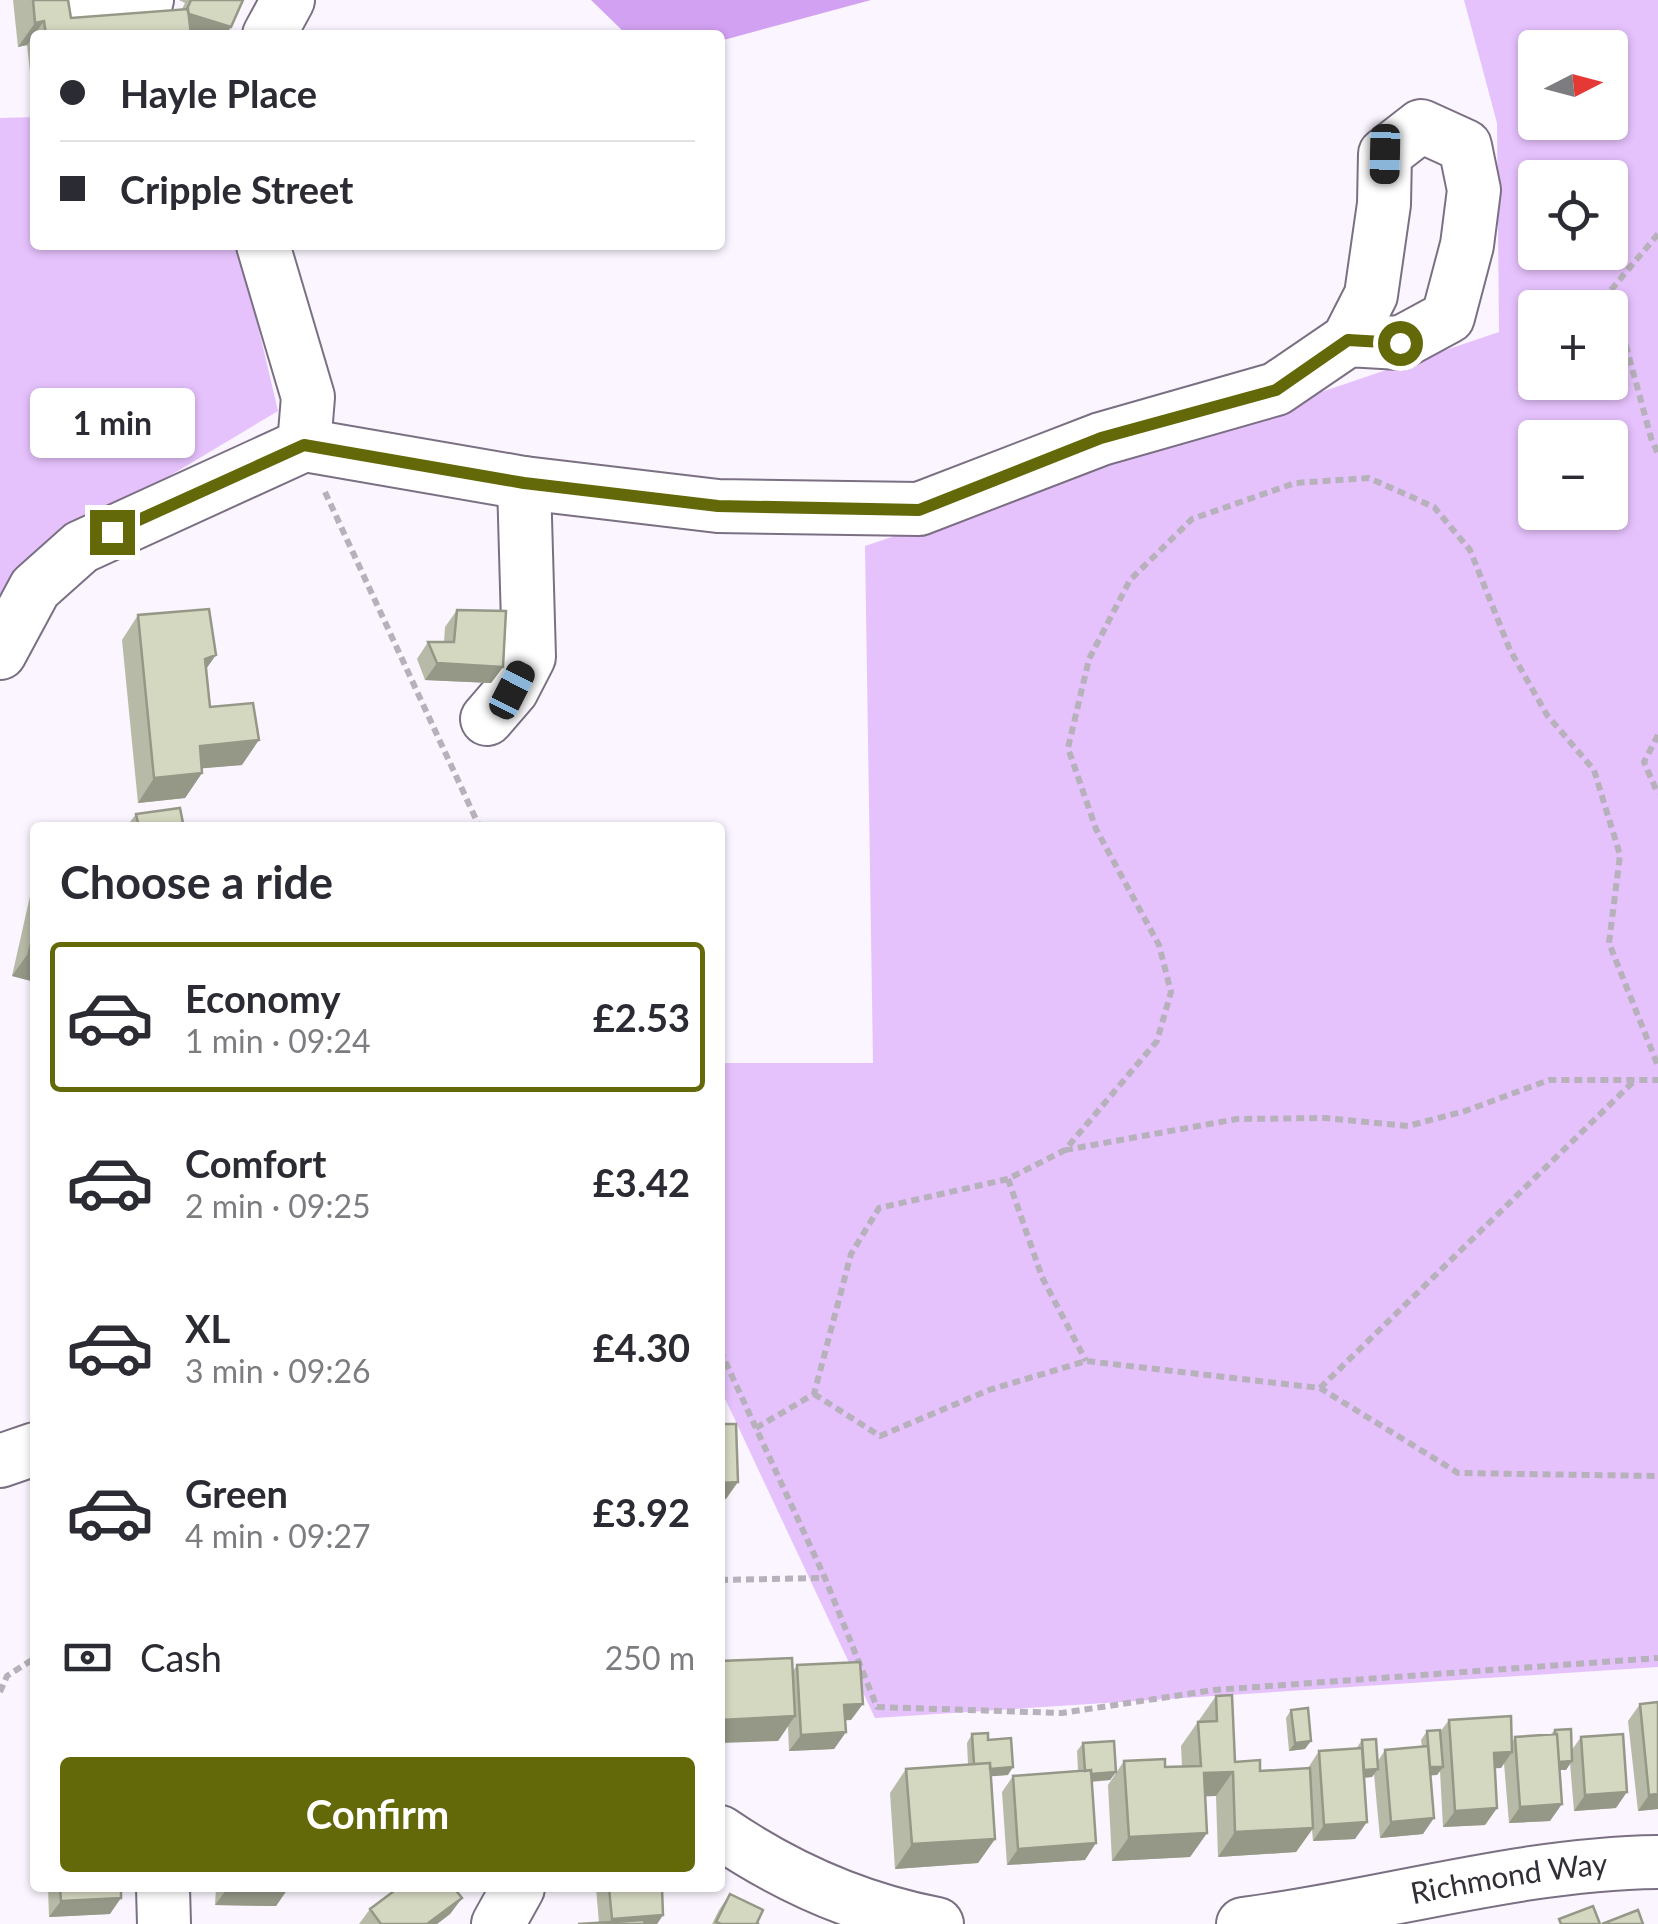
<!DOCTYPE html>
<meta charset="utf-8">
<style>
:root{--surface:#fff;--page:#f2f2f3;--text:#2b2b33;--muted:#7c7c81;--line:#e1e1e2;--accent:#636909}
body{margin:0;font-family:Lato,sans-serif;background:var(--page);color:var(--text);height:100vh;display:flex;flex-direction:column;font-size:38px;white-space:nowrap}
*{box-sizing:border-box;margin:0}
p{font-size:32px;color:var(--muted)}
.icon{flex:none;width:55px;height:55px;fill:none;stroke:currentColor;stroke-width:2;stroke-linecap:round;stroke-linejoin:round}
.map{position:relative;flex:1;overflow:hidden}
.panel{position:absolute;left:30px;top:822px;width:695px;height:1070px;display:flex;flex-direction:column;background:var(--surface);border-radius:10px;box-shadow:0 2px 8px #0004}
.panel>*{flex:none}
.top-card{position:absolute;left:30px;top:30px;width:695px;height:220px;border-radius:10px;box-shadow:0 2px 8px #0004;display:grid;align-content:center;height:220px;padding:0 30px;background:var(--surface)}
.needle{width:65px;rotate:84deg}
.tools{position:absolute;left:1518px;top:30px;display:grid;gap:20px}
.tools a{display:grid;place-items:center;width:110px;height:110px;border-radius:10px;background:var(--surface);box-shadow:0 2px 8px #0004;font-size:50px}
.end{position:absolute;width:45px;height:45px;margin:-22px;border:12px solid #636909;background:#fff;box-shadow:0 0 0 5px #fff}
.from{border-radius:50%}
.bubble{position:absolute;height:70px;border-radius:10px;background:var(--surface);box-shadow:0 2px 8px #0004;font-size:32px;font-weight:700;line-height:70px;text-align:center}
.car{position:absolute;width:30px;height:60px;margin:-30px -15px;border-radius:12px;box-shadow:0 0 8px 2px #0007;background:linear-gradient(#222 24%,#8ab4d8 0 40%,#222 0 76%,#8ab4d8 0 86%,#222 0)}
.top-card b{display:flex;align-items:center;gap:35px;height:95px;font-size:38px}
.top-card b+b{border-top:2px solid var(--line)}
.top-card i{width:25px;height:25px;background:var(--text)}
ul{padding:0;list-style:none}
li{display:flex;align-items:center;gap:30px;height:150px;margin:0 20px 15px;padding:0 10px;border:5px solid transparent;border-radius:10px}
li div{flex:1}
li b{display:block;font-size:38px}
li em{font-style:normal;font-weight:700}
li.current{border-color:var(--accent)}
li>.icon{width:90px;height:90px;stroke-width:1.5}
h2{padding:0 30px;font-size:45px;line-height:120px}
.pay{display:flex;align-items:center;gap:25px;height:110px;padding:0 30px;font-size:38px}
.pay p{margin-inline-start:auto}
.primary-button{display:flex;gap:20px;margin-top:auto;padding:20px 30px}
.primary-button a{flex:1;height:115px;border-radius:10px;background:var(--accent);color:#fff;font-size:40px;font-weight:700;line-height:115px;text-align:center}
.map>svg:first-child{display:block}
.green{fill:#e6c2fd;fill-rule:evenodd}
.forest{fill:#d3a1f2}
.lines{fill:none;stroke-linecap:round;stroke-linejoin:round}
.minor-casing{stroke:#7b7083;stroke-width:56}
.path{stroke:#b6b1ba;stroke-width:6;stroke-dasharray:8 5;stroke-linecap:butt}
.minor{stroke:#fff;stroke-width:52}
.wall{fill:#b7baa6}
.shaded-wall{fill:#959787}
.building{fill:#d5d8c1;stroke:#959787;stroke-width:2.5}
.route{stroke:#636909;stroke-width:12}
.labels{text-anchor:middle;stroke-width:9;stroke-linejoin:round;paint-order:stroke}
.street-label{font-size:30px;fill:#332e37;stroke:#faf5fe}
</style>
<div class="map">
<svg width="1658" height="1924" viewBox="0 0 1658 1924">
<rect width="100%" height="100%" fill="#faf5fe"/>
<path class="green" d="M1464 0H1658V1667L875 1718 720 1388V1063H873L865 546 1499 332 1497 123ZM1535 48H1610V122H1535ZM1535 178H1610V252H1535ZM1535 308H1610V382H1535ZM1535 438H1610V512H1535Z
M35 117V245H239L278 411 17 567 0 600V118Z"/>
<path class="forest" d="M591 0H871L720 41V35H627Z"/>
<g class="lines">
<g class="minor-casing">
<g id="minor">
<path d="M83 0 85 15 144 5 147 0"/>
<path d="M269 35 288 0"/>
<path d="M263 245 308 397 304 445"/>
<path d="M304 445 524 483 718 506 919 509 1101 439 1276 389 1348 340 1371 295 1384 204 1385 154 1421 126 1465 146 1474 190 1467 245 1448 317 1400 343 1348 340"/>
<path d="M0 653 35 588 81 547 304 445"/>
<path d="M487 719 512 690 529 657 524 483"/>
<path d="M0 1461 35 1449"/>
<path d="M720 1832C786 1877 859 1909 937 1924"/>
<path d="M163 1888 164 1924"/>
<path d="M498 1924 518 1888"/>
<path id="s1" d="M1243 1924C1382 1906 1517 1864 1658 1862"/>
</g>
</g>
<path class="path" d="M1658 234 1611 290 1651 438 1658 454
M325 492 480 828
M1658 735 1644 762 1658 794
M1065 1150 1237 1119 1326 1118 1408 1126 1465 1111 1549 1080H1658
M1008 1179 1042 1277 1086 1361
M720 1350 825 1578 877 1707 1062 1713 1214 1690 1658 1658
M1320 1388 1634 1081
M814 1394 880 1436 989 1390 1086 1361 1320 1388 1458 1473 1658 1476
M756 1428 814 1394 851 1254 879 1208 1008 1179 1065 1150 1157 1041 1171 992 1159 945 1096 829 1068 748 1089 659 1130 580 1192 519 1295 483 1369 478 1434 507 1470 550 1510 650 1547 715 1594 770 1620 855 1609 943 1658 1066
M720 1580 825 1578
M0 1692 7 1676 35 1658"/>
<use href="#minor" class="minor"/>
</g>
<path class="wall" d="M13 0H68L71 18 182 9 185 3 179 0H243L226 35H35V79L31 80 27 45 18 47Z
M457 610 503 667 491 683 425 680 417 659 428 642H444L445 627Z
M138 615 206 669 210 707 242 765 201 768 202 773 185 798 138 803 122 640Z
M136 814 184 828H131L130 822Z
M35 874V982L12 976Z
M797 1665 851 1720H845L846 1732 834 1749 789 1751 788 1726 778 1741 793 1671Z
M1216 1696 1235 1762 1260 1771 1308 1768 1319 1751 1356 1749 1362 1740 1378 1761 1385 1750 1422 1747 1421 1740 1427 1731 1440 1732 1449 1720 1512 1742 1515 1737 1551 1734 1555 1730 1571 1751 1581 1737 1616 1808 1574 1811 1570 1763 1566 1770H1560L1550 1821 1509 1823 1504 1763 1501 1768H1494L1497 1808 1485 1825 1443 1827 1440 1771 1437 1775H1431L1423 1834 1380 1838 1374 1774 1372 1777 1364 1778 1355 1839 1313 1841 1312 1830 1296 1852 1218 1857 1216 1796H1205L1207 1833 1190 1857 1112 1861 1108 1785 1124 1761 1165 1767 1182 1766 1181 1746Z
M1658 1702V1809L1638 1811 1628 1721 1640 1704Z
M1291 1710 1305 1749 1289 1751 1286 1718Z
M972 1734 988 1740 1008 1775 991 1776 995 1839 978 1863 895 1869 890 1793 906 1769 968 1764 967 1743Z
M1083 1743 1116 1772 1110 1780 1092 1782 1085 1860 1007 1865 1002 1792 1013 1776 1078 1771 1077 1751Z
M48 1888H121L110 1914 49 1917Z
M216 1888H287V1890L276 1906 215 1905Z
M596 1888H662L663 1915 657 1924H578L599 1923Z
M730 1894 757 1923 759 1924H712L719 1910Z
M462 1898 450 1914 437 1924H359L370 1909Z"/>
<path class="shaded-wall" d="M186 13 231 27 226 35H193L174 30Z
M44 21 27 45 18 47 35 23Z
M216 655 199 679 205 659Z
M437 663 503 667 491 683 425 680Z
M259 740 242 765 183 770 200 746Z
M202 773 185 798 138 803 154 778Z
M29 952 35 953V982L12 976Z
M738 1482 726 1499H720V1483Z
M863 1704 851 1720 833 1721 844 1705Z
M795 1716 778 1741 720 1743V1720Z
M846 1732 834 1749 789 1751 801 1735Z
M1311 1741 1305 1749 1289 1751 1295 1743Z
M1512 1752 1501 1768 1482 1769 1494 1753Z
M1572 1761 1566 1770H1550L1556 1762Z
M1013 1767 1008 1775 969 1778 975 1770Z
M1430 1767H1443L1437 1775 1424 1776Z
M1378 1769 1372 1777 1358 1778 1363 1770Z
M1116 1772 1110 1780 1079 1782 1085 1774Z
M1233 1772 1216 1796 1187 1797 1204 1773Z
M1627 1792 1616 1808 1574 1811 1585 1795Z
M1658 1794V1809L1638 1811 1649 1795Z
M1562 1804 1550 1821 1509 1823 1520 1807Z
M1497 1808 1485 1825 1443 1827 1455 1811Z
M1434 1818 1423 1834 1380 1838 1391 1822Z
M1367 1822 1355 1839 1313 1841 1324 1825Z
M1313 1828 1296 1852 1218 1857 1235 1832Z
M1207 1833 1190 1857 1112 1861 1129 1837Z
M995 1839 978 1863 895 1869 912 1844Z
M1096 1843 1085 1860 1007 1865 1018 1849Z
M227 1889 287 1890 276 1906 215 1905Z
M121 1898 110 1914 49 1917 61 1901Z
M462 1898 450 1914 437 1924H427Z
M663 1915 657 1924H608L612 1919Z"/>
<path class="building" d="M33 0H68L71 18 188 9 191 35H46L44 21 35 23Z
M191 0H243L231 27 189 14 187 9Z
M209 609 216 655 205 659 210 707 253 703 259 740 200 746 202 773 154 778 138 615Z
M457 610 506 611 503 667 437 663 428 642H454Z
M180 808 184 828H139L136 814Z
M35 927V953L29 952Z
M720 1424H736L738 1482 720 1483Z
M792 1658 795 1716 720 1720V1661Z
M860 1662 863 1704 844 1705 846 1732 801 1735 797 1665Z
M1232 1695 1235 1762 1260 1760V1771L1310 1768 1313 1828 1235 1832 1233 1772 1204 1773 1207 1833 1129 1837 1124 1761 1165 1759V1767L1201 1766 1198 1722 1217 1721 1216 1696Z
M1658 1702V1794L1649 1795 1640 1704Z
M1308 1708 1311 1741 1295 1743 1291 1710Z
M1511 1716 1512 1752 1494 1753 1497 1808 1455 1811 1449 1720Z
M1571 1729 1572 1761 1559 1762 1557 1734H1555V1730Z
M1440 1730 1443 1767H1430L1427 1731Z
M988 1733V1740L1011 1738 1013 1767 990 1769V1763L974 1764 972 1734Z
M1557 1734 1562 1804 1520 1807 1515 1737Z
M1623 1734 1627 1792 1585 1795 1581 1737Z
M1376 1739 1378 1769 1364 1770 1362 1740Z
M1114 1741 1116 1772 1091 1774V1770L1085 1771 1083 1743Z
M1428 1746 1434 1818 1391 1822 1385 1750Z
M1362 1748 1367 1822 1324 1825 1319 1751Z
M990 1763 995 1839 912 1844 906 1769Z
M1091 1770 1096 1843 1018 1849 1013 1776Z
M60 1888H121V1898L61 1901Z
M227 1888H287V1890L227 1889Z
M398 1888H454L462 1898 427 1924H381L370 1909Z
M609 1888H662L663 1915 612 1919Z
M730 1894 763 1910 757 1923 759 1924H721L716 1922Z
M1593 1906 1600 1924H1561L1559 1919Z
M1638 1910 1643 1924H1602Z
M644 1920 645 1924H578Z"/>
<g class="lines">
<path class="route" d="M112 532 304 445 524 483 718 506 919 510 1101 438 1276 390 1348 340 1400 343"/>
</g>
<g class="labels">
<g class="street-label">
<text dy="10" stroke="none"><textPath href="#s1" startOffset="270">Richmond Way</textPath></text>
</g>
</g>
</svg>
<div class="tools">
<a><svg class="needle" viewBox="-14 -14 28 28"><path d="M0-13l5 13h-10z" fill="#e53935"/><path d="M0 13l5-13h-10z" fill="#7c7c81"/></svg></a>
<a><svg class="icon" aria-label="locate" viewBox="0 0 24 24"><circle cx="12" cy="12" r="6"/><path d="M12 2v4M12 18v4M2 12h4M18 12h4"/></svg></a>
<a>+</a>
<a>−</a>
</div>
<i class="end from" style="left:1400px;top:343px"></i>
<i class="end" style="left:112px;top:532px"></i>
<div class="bubble" style="left:30px;top:388px;width:165px">1 min</div>
<i class="car" style="left:1385px;top:154px;rotate:181deg"></i>
<i class="car" style="left:512px;top:690px;rotate:27deg"></i>
<div class="top-card">
<b><i class="from"></i>Hayle Place</b>
<b><i></i>Cripple Street</b>
</div>
<section class="panel">
<h2>Choose a ride</h2>
<ul>
<li class="current"><svg class="icon" aria-label="car" viewBox="0 0 24 24"><path d="M5 17H2v-5l4-1 3-4h7l3 4 3 1v5h-3M9 17h6M6 11h13"/><circle cx="7" cy="17" r="2"/><circle cx="17" cy="17" r="2"/></svg><div><b>Economy</b><p>1 min · 09:24</p></div><em>£2.53</em></li>
<li><svg class="icon" aria-label="car" viewBox="0 0 24 24"><path d="M5 17H2v-5l4-1 3-4h7l3 4 3 1v5h-3M9 17h6M6 11h13"/><circle cx="7" cy="17" r="2"/><circle cx="17" cy="17" r="2"/></svg><div><b>Comfort</b><p>2 min · 09:25</p></div><em>£3.42</em></li>
<li><svg class="icon" aria-label="car" viewBox="0 0 24 24"><path d="M5 17H2v-5l4-1 3-4h7l3 4 3 1v5h-3M9 17h6M6 11h13"/><circle cx="7" cy="17" r="2"/><circle cx="17" cy="17" r="2"/></svg><div><b>XL</b><p>3 min · 09:26</p></div><em>£4.30</em></li>
<li><svg class="icon" aria-label="car" viewBox="0 0 24 24"><path d="M5 17H2v-5l4-1 3-4h7l3 4 3 1v5h-3M9 17h6M6 11h13"/><circle cx="7" cy="17" r="2"/><circle cx="17" cy="17" r="2"/></svg><div><b>Green</b><p>4 min · 09:27</p></div><em>£3.92</em></li>
</ul>
<div class="pay"><svg class="icon" aria-label="cash" viewBox="0 0 24 24"><path d="M3 7h18v10H3z"/><circle cx="12" cy="12" r="2"/></svg>Cash<p>250 m</p></div>
<div class="primary-button"><a>Confirm</a></div>
</section>
</div>
